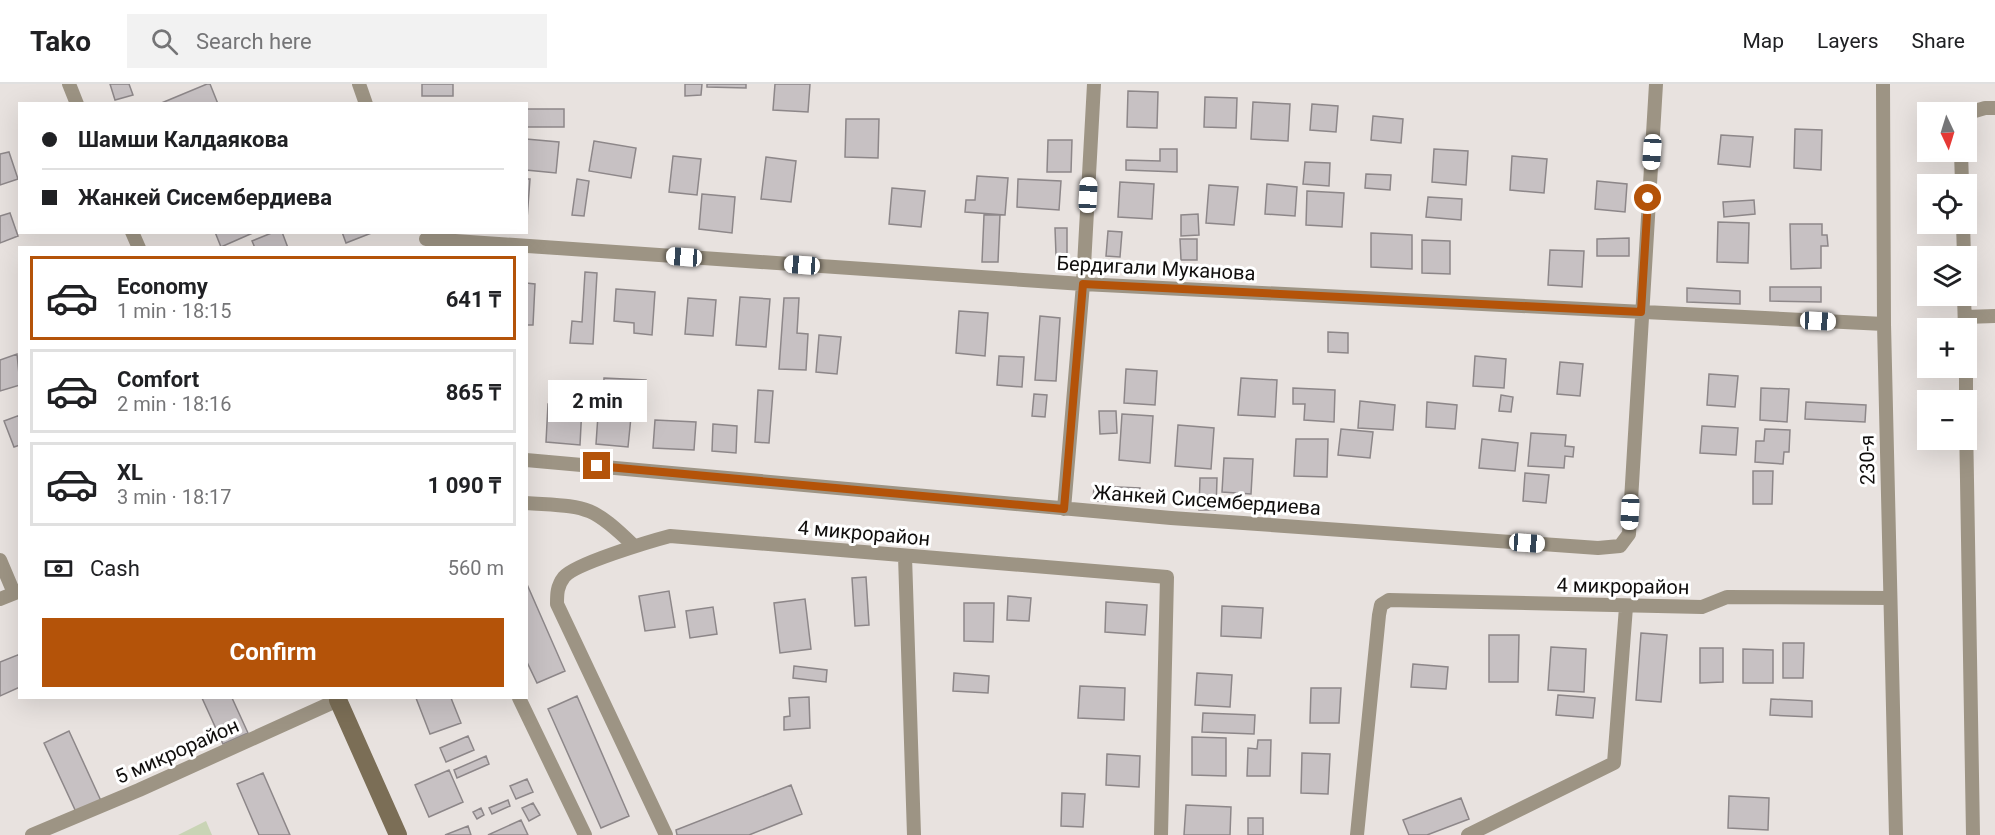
<!DOCTYPE html>
<meta charset="utf-8">
<style>
:root{--surface:#fff;--page:#f2f2f2;--text:#202124;--muted:#757577;--line:#e0e0e0;--accent:#b45309}
body{margin:0;font-family:Roboto,sans-serif;background:var(--page);color:var(--text);height:100vh;display:flex;flex-direction:column;font-size:22px;white-space:nowrap}
*{box-sizing:border-box;margin:0}
p{font-size:20px;color:var(--muted)}
.icon{flex:none;width:33px;height:33px;fill:none;stroke:currentColor;stroke-width:2;stroke-linecap:round;stroke-linejoin:round}
.map{position:relative;flex:1;overflow:hidden}
.panel{position:absolute;left:18px;top:162px;width:510px;height:453px;display:flex;flex-direction:column;background:var(--surface);border-radius:0px;box-shadow:0 6px 24px #0002}
.panel>*{flex:none}
.banner{position:absolute;left:18px;top:18px;width:510px;height:132px;border-radius:0px;box-shadow:0 6px 24px #0002;display:grid;align-content:center;height:132px;padding:0 24px;background:var(--surface)}
.needle{width:39px;rotate:176deg}
.buttons{position:absolute;left:1917px;top:18px;display:grid;gap:12px}
.buttons a{display:grid;place-items:center;width:60px;height:60px;border-radius:0px;background:var(--surface);box-shadow:0 6px 24px #0002;font-size:30px}
.end{position:absolute;width:27px;height:27px;margin:-14px;border:8px solid #b45309;background:#fff;box-shadow:0 0 0 3px #fff}
.from{border-radius:50%}
.bubble{position:absolute;height:42px;border-radius:0px;background:var(--surface);box-shadow:0 6px 24px #0002;font-size:20px;font-weight:700;line-height:42px;text-align:center}
.car{position:absolute;width:18px;height:36px;margin:-18px -9px;border-radius:8px;box-shadow:0 0 4px 2px #0007;background:linear-gradient(#fff 24%,#345 0 40%,#fff 0 76%,#345 0 86%,#fff 0)}
.banner b{display:flex;align-items:center;gap:21px;height:57px;font-size:22px}
.banner b+b{border-top:2px solid var(--line)}
.banner i{width:15px;height:15px;background:var(--text)}
ul{padding:10px 0 0;list-style:none}
li{display:flex;align-items:center;gap:18px;height:84px;margin:0 12px 9px;padding:0 12px;border:3px solid var(--line);border-radius:0px}
li div{flex:1}
li b{display:block;font-size:22px}
li em{font-style:normal;font-weight:700}
li.active{border-color:var(--accent)}
li>.icon{width:54px;height:54px;stroke-width:1.5}
.pay{display:flex;align-items:center;gap:15px;height:66px;padding:0 24px;font-size:22px}
.pay p{margin-inline-start:auto}
.action{display:flex;gap:12px;margin-top:auto;padding:12px 24px}
.action a{flex:1;height:69px;border-radius:0px;background:var(--accent);color:#fff;font-size:24px;font-weight:700;line-height:69px;text-align:center}
header{display:flex;align-items:center;gap:36px;box-sizing:border-box;height:84px;padding:0 30px;background:var(--surface);border-bottom:2px solid var(--line)}
header strong{font-size:28px}
nav{display:flex;gap:33px;margin-inline-start:auto;font-size:21px}
.search{width:420px;height:54px;background:var(--page);display:flex;align-items:center;gap:15px;box-sizing:border-box;padding:0 21px;border-radius:0px;color:var(--muted);font-size:22px}
.map>svg:first-child{display:block}
.green{fill:#c9d4b5}
.building{fill:#c7c1c3;stroke:#8d8789;stroke-width:1.5}
.lines{fill:none;stroke-linecap:round;stroke-linejoin:round}
.street{stroke:#9d9484;stroke-width:14}
.secondary{stroke:#7b6e56;stroke-width:18}
.route{stroke:#b45309;stroke-width:8}
.labels{text-anchor:middle;stroke-width:6;stroke-linejoin:round;paint-order:stroke}
.street-label{font-size:20px;fill:#100e0d;stroke:#fff}
</style>
<header>
<strong>Tako</strong>
<div class="search"><svg class="icon" aria-label="search" viewBox="0 0 24 24"><circle cx="10" cy="10" r="6"/><path d="M15 15l6 6"/></svg>Search here</div>
<nav><a>Map</a><a>Layers</a><a>Share</a></nav>
</header>
<div class="map">
<svg width="1995" height="751" viewBox="0 0 1995 751">
<rect width="100%" height="100%" fill="#e8e2df"/>
<path class="green" d="M206 737 212 751H178Z"/>
<path class="building" d="M110 0H129L133 11 115 16Z
M210 0 218 20H159L207 0Z
M422 0H453V12H422Z
M685 0H702L701 11 685 12Z
M707 0H746V4L707 3Z
M775 0H810L808 28 773 26Z
M1128 7 1158 8 1157 44 1127 43Z
M1205 13 1237 14 1236 44 1204 43Z
M1253 18 1290 20 1288 57 1251 55Z
M1312 20 1338 22 1336 48 1310 46Z
M526 25H564V43H526Z
M1373 32 1403 35 1401 59 1371 56Z
M846 35H879L878 74 845 73Z
M1795 45 1822 46 1821 86 1794 84Z
M1721 51 1753 53 1750 83 1718 80Z
M526 55 559 58 556 89 526 86Z
M1048 56H1072L1071 88H1047Z
M594 57 636 64 631 94 589 87Z
M1160 65H1177V88L1126 86V76L1160 77Z
M1434 65 1468 67 1466 101 1432 98Z
M9 68 18 95 0 101V70Z
M673 72 701 75 697 111 669 108Z
M1512 72 1547 75 1544 109 1510 106Z
M766 73 796 77 791 118 761 115Z
M1305 78 1330 79 1329 102 1303 100Z
M1366 90 1391 91 1390 106 1365 104Z
M977 92 1008 94 1005 131 965 128 966 116H975Z
M526 95H530L527 135H526Z
M577 95 589 97 584 132 572 131Z
M1018 95 1061 97 1059 126 1017 123Z
M1597 97 1627 100 1625 128 1595 125Z
M1120 98 1154 100 1152 135 1118 133Z
M1267 100 1297 103 1295 132 1265 130Z
M1209 101 1238 103 1234 141 1206 139Z
M892 104 925 107 921 143 889 140Z
M1307 107 1344 109 1342 143 1306 141Z
M702 110 735 113 732 149 699 145Z
M1428 113 1462 115 1461 136 1426 133Z
M1754 116 1755 130 1724 133 1723 118Z
M10 129 18 152 0 159V132Z
M1198 130 1199 151 1181 152V131Z
M984 131H1000L998 178H982Z
M1718 138 1749 139 1748 179 1717 178Z
M1790 140H1822V151H1827L1828 162H1821V184L1791 185Z
M1055 144H1067V171H1056Z
M1108 147 1122 148 1120 173 1106 172Z
M215 148H255L221 163Z
M274 148H282L288 164H255L252 157Z
M342 148H374L346 159Z
M1371 149 1412 151V185L1371 183Z
M1629 154V172H1597V155Z
M1180 155H1197V176H1181Z
M1422 156 1450 157V190L1422 189Z
M1550 166 1584 167 1582 203 1548 201Z
M585 188 597 189 593 260 570 259 572 237 582 238Z
M526 199 535 200 533 241H526Z
M1770 203H1821V218L1770 217Z
M1687 204 1740 207V220L1687 218Z
M616 205 655 208 652 251 634 249V239L614 237Z
M740 213 770 215 766 263 736 261Z
M688 214 716 216 713 252 685 250Z
M784 214H799L797 249 808 250 806 286 779 285Z
M959 227 988 229 985 272 956 269Z
M1040 232 1060 234 1056 297 1035 296Z
M1328 248 1348 249V269L1328 268Z
M819 251 841 253 837 290 816 288Z
M17 270 20 301 0 307V276Z
M999 272 1024 273 1022 303 997 301Z
M1475 272 1506 275 1504 304 1473 302Z
M1560 278 1583 280 1580 312 1557 310Z
M1126 285 1157 287 1155 321 1124 319Z
M1709 290 1738 292 1735 323 1707 321Z
M604 294 646 296 644 317 603 314Z
M1241 294 1277 296 1275 333 1238 331Z
M1293 304 1335 306 1334 338 1304 336 1305 320H1293Z
M1761 304 1789 305 1787 338 1760 336Z
M758 306 773 307 769 359 755 358Z
M1034 310 1047 311 1045 333 1032 332Z
M1501 311 1513 313 1511 328 1499 327Z
M1360 317 1395 321 1393 346 1358 344Z
M1427 318 1457 321 1455 345 1426 343Z
M1806 318 1866 321 1865 338 1805 335Z
M548 320 582 322 580 361 546 358Z
M1099 327H1116L1117 349 1100 350Z
M1122 330 1153 332 1150 379 1119 376Z
M20 331V361L14 363 4 337Z
M598 331 631 333 628 363 596 360Z
M655 336 696 338 694 366 653 364Z
M713 340 737 342 736 369 712 367Z
M1178 341 1214 344 1211 385 1175 382Z
M1702 342 1738 344 1736 371 1700 369Z
M1341 345 1373 348 1370 374 1338 371Z
M1765 345 1790 346 1789 368H1784L1783 380 1755 378 1756 357H1764Z
M1531 349 1566 351 1565 362 1574 363 1573 373 1565 372 1564 384 1528 382Z
M1296 355H1328L1327 393 1294 392Z
M1482 355 1518 359 1515 387 1479 384Z
M1224 374 1253 375 1251 410 1222 408Z
M1753 387H1773L1772 420H1753Z
M1525 389 1549 391 1546 419 1523 417Z
M1200 394H1217L1216 426H1199Z
M1094 402 1140 404 1139 419 1093 417Z
M866 493 869 541 855 542 852 494Z
M526 498 565 587 537 599 526 576Z
M669 507 675 543 645 547 639 512Z
M1008 512 1031 514 1029 537 1007 536Z
M805 515 811 565 780 569 774 519Z
M1106 518 1147 521 1145 551 1105 548Z
M964 519H994L993 558 964 557Z
M1222 522 1263 524 1261 554 1221 552Z
M713 523 717 550 690 554 686 527Z
M1641 549 1667 551 1661 618 1636 616Z
M1489 551H1519L1518 598H1489Z
M1783 559H1804L1803 594H1783Z
M1551 563 1586 565 1584 608 1548 606Z
M1700 564H1723V598L1700 599Z
M1743 565 1773 566V599H1743Z
M20 570V603L0 612V578Z
M1413 580 1448 583 1446 605 1411 603Z
M794 582 827 586 826 598 793 594Z
M954 589 989 592 988 609 953 607Z
M1197 589 1232 591 1230 623 1195 621Z
M1080 602 1125 604 1124 636 1078 634Z
M1311 604H1341L1339 639H1310Z
M1558 611 1595 614 1593 634 1556 631Z
M577 612 629 732 601 744 548 625Z
M809 613 810 644 784 646V633L790 632 789 614Z
M202 614H232L248 649 223 660Z
M416 614H451L461 639 430 650Z
M1771 615 1812 617V633L1770 631Z
M1203 629 1255 631 1254 650 1202 648Z
M69 647 102 719 77 730 44 659Z
M468 652 474 666 446 678 440 664Z
M1192 653 1226 654V692L1192 691Z
M1258 656H1271L1270 692H1247L1248 664 1257 665Z
M1302 669 1330 670 1328 710 1301 709Z
M1107 670 1140 672 1139 703 1106 701Z
M486 672 489 680 457 694 454 686Z
M449 686 463 718 429 733 415 701Z
M263 689 290 751H259L237 700Z
M527 695 533 708 516 715 510 702Z
M791 701 802 730 749 751H677L676 746Z
M1062 709 1085 710 1083 743 1061 742Z
M1729 712 1769 714 1768 746 1728 744Z
M1461 714 1469 735 1427 751H1409L1403 736Z
M508 716 510 722 492 730 489 724Z
M533 719 540 731 529 737 522 724Z
M1186 721 1231 723 1230 751H1184Z
M481 724 484 731 477 735 473 728Z
M1248 734H1263V751H1248Z
M521 736 528 751H488Z
M468 742 471 751H445Z"/>
<g class="lines">
<path class="street" d="M69 0 77 20
M359 0 366 20
M1883 0 1884 240 1896 751
M1966 33 1968 29 1985 24H1995
M1961 68 1962 100
M1963 140 1964 172
M132 148 139 164
M426 155 1083 200 1884 240
M1964 212 1965 244
M1965 233 1995 232
M1966 284V316
M1966 337 1973 751
M526 376 1171 434 1598 464 1620 462 1629 450 1656 0
M526 419C585 423 590 419 633 461
M1064 425 1083 200 1094 0
M905 472 914 751
M0 476 14 509
M0 515 20 507
M519 614 585 751
M32 751 139 706 338 616 337 614
M666 751 557 520C557 510 557 502 564 493 574 480 651 457 670 452L1167 493 1161 751
M1357 751 1379 531 1381 521 1389 516 1702 523 1727 513 1890 514
M1468 751 1614 679 1626 523"/>
<path class="secondary" d="M338 616 398 751"/>
</g>
<g class="lines">
<path class="route" d="M597 382 1064 425 1083 200 1641 228 1648 114"/>
</g>
<g class="labels">
<g class="street-label">
<text transform="translate(1156 184) rotate(3)" y="7">Бердигали Муканова</text>
<text transform="translate(1867 376) rotate(-91)" y="7">230-я</text>
<text transform="translate(1207 416) rotate(4)" y="7">Жанкей Сисембердиева</text>
<text transform="translate(864 449) rotate(5)" y="7">4 микрорайон</text>
<text transform="translate(1623 502) rotate(1)" y="7">4 микрорайон</text>
<text transform="translate(177 667) rotate(-24)" y="7">5 микрорайон</text>
</g>
</g>
</svg>
<div class="buttons">
<a><svg class="needle" viewBox="-14 -14 28 28"><path d="M0-13l5 13h-10z" fill="#e53935"/><path d="M0 13l5-13h-10z" fill="#757577"/></svg></a>
<a><svg class="icon" aria-label="locate" viewBox="0 0 24 24"><circle cx="12" cy="12" r="6"/><path d="M12 2v4M12 18v4M2 12h4M18 12h4"/></svg></a>
<a><svg class="icon" aria-label="layers" viewBox="0 0 24 24"><path d="M12 4l9 5-9 5-9-5zM3 14l9 5 9-5"/></svg></a>
<a>+</a>
<a>−</a>
</div>
<i class="end from" style="left:1648px;top:114px"></i>
<i class="end" style="left:597px;top:382px"></i>
<div class="bubble" style="left:548px;top:296px;width:99px">2 min</div>
<i class="car" style="left:1652px;top:68px;rotate:184deg"></i>
<i class="car" style="left:1088px;top:111px;rotate:3deg"></i>
<i class="car" style="left:684px;top:173px;rotate:274deg"></i>
<i class="car" style="left:802px;top:181px;rotate:274deg"></i>
<i class="car" style="left:1818px;top:237px;rotate:93deg"></i>
<i class="car" style="left:1630px;top:428px;rotate:183deg"></i>
<i class="car" style="left:1527px;top:459px;rotate:94deg"></i>
<div class="banner">
<b><i class="from"></i>Шамши Калдаякова</b>
<b><i></i>Жанкей Сисембердиева</b>
</div>
<section class="panel">
<ul>
<li class="active"><svg class="icon" aria-label="car" viewBox="0 0 24 24"><path d="M5 17H2v-5l4-1 3-4h7l3 4 3 1v5h-3M9 17h6M6 11h13"/><circle cx="7" cy="17" r="2"/><circle cx="17" cy="17" r="2"/></svg><div><b>Economy</b><p>1 min · 18:15</p></div><em>641 ₸</em></li>
<li><svg class="icon" aria-label="car" viewBox="0 0 24 24"><path d="M5 17H2v-5l4-1 3-4h7l3 4 3 1v5h-3M9 17h6M6 11h13"/><circle cx="7" cy="17" r="2"/><circle cx="17" cy="17" r="2"/></svg><div><b>Comfort</b><p>2 min · 18:16</p></div><em>865 ₸</em></li>
<li><svg class="icon" aria-label="car" viewBox="0 0 24 24"><path d="M5 17H2v-5l4-1 3-4h7l3 4 3 1v5h-3M9 17h6M6 11h13"/><circle cx="7" cy="17" r="2"/><circle cx="17" cy="17" r="2"/></svg><div><b>XL</b><p>3 min · 18:17</p></div><em>1 090 ₸</em></li>
</ul>
<div class="pay"><svg class="icon" aria-label="cash" viewBox="0 0 24 24"><path d="M3 7h18v10H3z"/><circle cx="12" cy="12" r="2"/></svg>Cash<p>560 m</p></div>
<div class="action"><a>Confirm</a></div>
</section>
</div>
